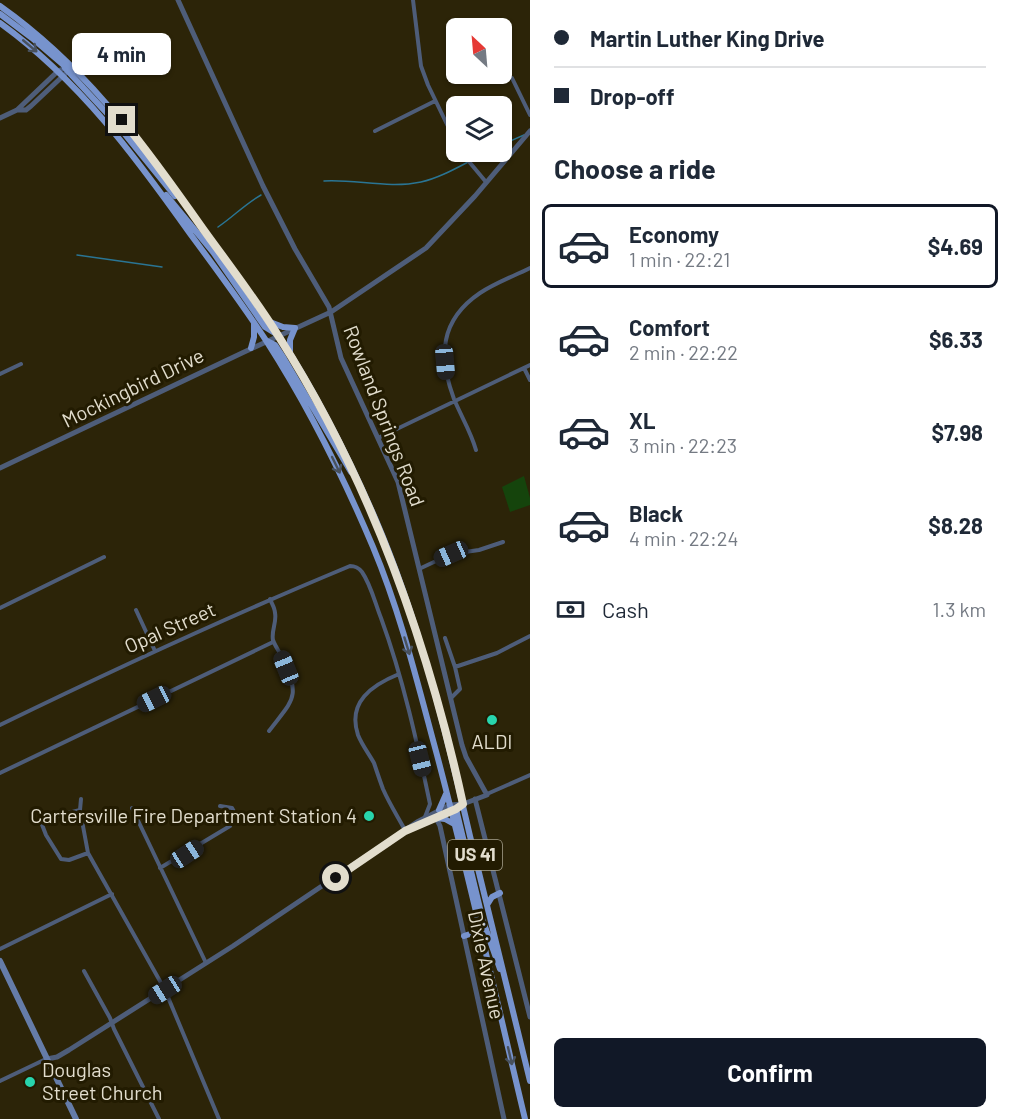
<!DOCTYPE html>
<meta charset="utf-8">
<style>
:root{--surface:#fff;--page:#f2f2f3;--text:#1f2937;--muted:#747a83;--line:#e0e1e3;--accent:#111827}
body{margin:0;font-family:Barlow,sans-serif;background:var(--page);color:var(--text);height:100vh;display:flex;flex-direction:column;font-size:22px;white-space:nowrap}
*{box-sizing:border-box;margin:0}
p{font-size:20px;color:var(--muted)}
.icon{flex:none;width:33px;height:33px;fill:none;stroke:currentColor;stroke-width:2;stroke-linecap:round;stroke-linejoin:round}
.map{position:relative;flex:1;overflow:hidden}
.drawer{display:flex;flex-direction:column;background:var(--surface);width:480px}
.drawer>*{flex:none}
.banner{display:grid;align-content:center;height:132px;padding:0 24px;background:var(--surface)}
.needle{width:39px;rotate:334deg}
.buttons{position:absolute;left:446px;top:18px;display:grid;gap:12px}
.buttons a{display:grid;place-items:center;width:66px;height:66px;border-radius:9px;background:var(--surface);box-shadow:0 2px 4px #0004;font-size:30px}
.end{position:absolute;width:27px;height:27px;margin:-14px;border:8px solid #e2ddcd;background:#111;box-shadow:0 0 0 3px #111}
.from{border-radius:50%}
.bubble{position:absolute;height:42px;border-radius:9px;background:var(--surface);box-shadow:0 2px 4px #0004;font-size:20px;font-weight:700;line-height:42px;text-align:center}
.car{position:absolute;width:18px;height:36px;margin:-18px -9px;border-radius:8px;box-shadow:0 0 4px 2px #0007;background:linear-gradient(#222 24%,#8ab4d8 0 40%,#222 0 76%,#8ab4d8 0 86%,#222 0)}
.banner b{display:flex;align-items:center;gap:21px;height:57px;font-size:22px}
.banner b+b{border-top:2px solid var(--line)}
.banner i{width:15px;height:15px;background:var(--text)}
ul{padding:0;list-style:none}
li{display:flex;align-items:center;gap:18px;height:84px;margin:0 12px 9px;padding:0 12px;border:3px solid transparent;border-radius:9px}
li div{flex:1}
li b{display:block;font-size:22px}
li em{font-style:normal;font-weight:700}
li.active{border-color:var(--accent)}
li>.icon{width:54px;height:54px;stroke-width:1.5}
h2{padding:0 24px;font-size:27px;line-height:72px}
.pay{display:flex;align-items:center;gap:15px;height:66px;padding:0 24px;font-size:22px}
.pay p{margin-inline-start:auto}
.cta{display:flex;gap:12px;margin-top:auto;padding:12px 24px}
.cta a{flex:1;height:69px;border-radius:9px;background:var(--accent);color:#fff;font-size:24px;font-weight:700;line-height:69px;text-align:center}
main{display:flex;flex:1;min-height:0}
.map>svg:first-child{display:block}
.green{fill:#15440c}
.lines{fill:none;stroke-linecap:round;stroke-linejoin:round}
.stream{stroke:#2a7594;stroke-width:1.5}
.minor{stroke:#4e5d79;stroke-width:4}
.tertiary{stroke:#4e5d79;stroke-width:5}
.secondary{stroke:#657ca8;stroke-width:6}
.primary{stroke:#7793cd;stroke-width:6}
.oneway{stroke:#48515d}
.route{stroke:#e2ddcd;stroke-width:8}
.poi-dot{fill:#28d5ad;stroke:#221b01;stroke-width:2}
.labels{text-anchor:middle;stroke-width:6;stroke-linejoin:round;paint-order:stroke}
.shield{fill:#221b01;stroke:#a8a390;stroke-width:1.5}
.shield-label{font-size:18px;font-weight:bold;fill:#e2ddcd}
.street-label{font-size:20px;fill:#e2ddcd;stroke:#221b01}
.poi-label{font-size:20px;fill:#e2ddcd;stroke:#221b01}
</style>
<main>
<div class="map">
<svg width="530" height="1119" viewBox="0 0 530 1119">
<rect width="100%" height="100%" fill="#2c2408"/>
<path class="green" d="M524 476 530 498V505L510 512 502 487Z"/>
<g class="lines">
<path class="stream" d="M501 145 524 135
M324 181C356 179 388 189 421 182 444 177 466 162 488 152
M218 227C233 217 245 204 261 195
M77 255 162 267"/>
<path class="minor" d="M413 0 421 66 428 85 456 143
M512 78 530 115
M375 131 435 101
M461 152 486 182
M524 368 530 380
M0 374 21 364
M378 438 530 365
M476 450C471 432 461 416 454 399 438 356 440 320 480 293 495 283 514 276 530 268
M419 569 451 554 479 550 503 542
M0 608 104 557
M136 610 155 651
M445 638 455 667
M399 674C372 685 347 702 358 735 362 745 369 754 374 763 377 772 380 781 383 789 389 803 398 817 405 830
M451 698 460 689 455 667 497 653 530 636
M0 725C115 669 232 615 350 566 355 566 358 567 362 572 371 585 375 603 381 618 403 678 417 742 430 804L425 817
M269 731C294 698 301 698 282 657 279 651 275 646 273 640 271 631 277 622 275 613 275 608 272 604 270 599
M0 773 273 642
M487 794 530 775
M81 799 80 810 88 853 165 990 219 1119
M132 808 206 963
M80 810 45 819 41 822 46 835 61 859 69 860 88 853
M160 868 230 826C234 819 237 815 232 808L220 806
M0 949 112 894
M84 971 110 1018 114 1029 159 1119
M0 1081 46 1059"/>
<path class="tertiary" d="M17 110H26L31 106 65 74
M0 118 17 110 58 71 68 67
M0 468 242 353 331 312 426 248 475 196 530 131
M475 799 530 1017
M436 818 440 826 504 1119
M410 829 454 810
M47 1059 57 1057 69 1050 233 946 417 822 450 805 463 804 487 795 466 757 462 745 398 482 341 358 329 307 295 249 263 186 178 0"/>
<path class="secondary" d="M0 961 76 1119"/>
<path class="primary" d="M0 6C82 64 136 137 195 218 222 256 251 294 277 333 315 391 347 454 375 518 419 620 445 728 470 836 490 918 510 999 530 1081
M0 14 32 38 67 68
M0 23C79 80 135 156 191 235 217 270 243 305 267 342 308 406 343 476 373 547 401 614 418 685 437 755 469 876 496 998 525 1119
M65 68 115 122 175 196
M166 195 213 252 265 327 278 335
M270 322 283 327 295 328
M267 341 275 345 283 357 351 472
M251 348 254 337V324
M290 352V340L295 328
M456 809 483 921 500 969
M439 810 446 794
M436 818 445 819 454 824
M487 905 492 897 500 893
M464 936 473 933 476 921"/>
</g>
<defs><path id="oneway-shaft" d="M-6 0H5M1.5-3L5.5 0L1.5 3" fill="none" stroke-width="1.6" stroke-linecap="round" stroke-linejoin="round" transform="scale(1.5)"/></defs>
<g class="oneway">
<use href="#oneway-shaft" transform="translate(30 46) rotate(40)"/>
<use href="#oneway-shaft" transform="translate(336 465) rotate(64)"/>
<use href="#oneway-shaft" transform="translate(407 646) rotate(73)"/>
<use href="#oneway-shaft" transform="translate(510 1056) rotate(77)"/>
</g>
<g class="lines">
<path class="route" d="M122 120C151 155 177 192 203 229 229 265 256 300 279 337 370 480 427 639 463 804L456 809 405 831 336 878"/>
</g>
<g class="poi-dot">
<circle cx="492" cy="720" r="6"/>
<circle cx="369" cy="816" r="6"/>
<circle cx="30" cy="1082" r="6"/>
</g>
<g class="labels">
<rect class="shield" x="448" y="840" width="54" height="30" rx="4.5"/>
<g class="shield-label">
<text x="475" y="861">US 41</text>
</g>
<g class="street-label">
<text transform="translate(133 388) rotate(-26)" y="7">Mockingbird Drive</text>
<text transform="translate(384 416) rotate(69)" y="7">Rowland Springs Road</text>
<text transform="translate(170 628) rotate(-24)" y="7">Opal Street</text>
<text transform="translate(486 965) rotate(78)" y="7">Dixie Avenue</text>
</g>
<g class="poi-label">
<text x="492" y="749">ALDI</text>
<text x="357" y="823" text-anchor="end">Cartersville Fire Department Station 4</text>
<text x="42" y="1077" text-anchor="start">Douglas<tspan x="42" dy="23">Street Church</tspan></text>
</g>
</g>
</svg>
<div class="buttons">
<a><svg class="needle" viewBox="-14 -14 28 28"><path d="M0-13l5 13h-10z" fill="#e53935"/><path d="M0 13l5-13h-10z" fill="#747a83"/></svg></a>
<a><svg class="icon" aria-label="layers" viewBox="0 0 24 24"><path d="M12 4l9 5-9 5-9-5zM3 14l9 5 9-5"/></svg></a>
</div>
<i class="end from" style="left:336px;top:878px"></i>
<i class="end" style="left:122px;top:120px"></i>
<div class="bubble" style="left:72px;top:33px;width:99px">4 min</div>
<i class="car" style="left:445px;top:362px;rotate:175deg"></i>
<i class="car" style="left:451px;top:554px;rotate:246deg"></i>
<i class="car" style="left:286px;top:668px;rotate:338deg"></i>
<i class="car" style="left:154px;top:699px;rotate:244deg"></i>
<i class="car" style="left:420px;top:759px;rotate:166deg"></i>
<i class="car" style="left:187px;top:854px;rotate:57deg"></i>
<i class="car" style="left:165px;top:990px;rotate:238deg"></i>
</div>
<section class="drawer">
<div class="banner">
<b><i class="from"></i>Martin Luther King Drive</b>
<b><i></i>Drop-off</b>
</div>
<h2>Choose a ride</h2>
<ul>
<li class="active"><svg class="icon" aria-label="car" viewBox="0 0 24 24"><path d="M5 17H2v-5l4-1 3-4h7l3 4 3 1v5h-3M9 17h6M6 11h13"/><circle cx="7" cy="17" r="2"/><circle cx="17" cy="17" r="2"/></svg><div><b>Economy</b><p>1 min · 22:21</p></div><em>$4.69</em></li>
<li><svg class="icon" aria-label="car" viewBox="0 0 24 24"><path d="M5 17H2v-5l4-1 3-4h7l3 4 3 1v5h-3M9 17h6M6 11h13"/><circle cx="7" cy="17" r="2"/><circle cx="17" cy="17" r="2"/></svg><div><b>Comfort</b><p>2 min · 22:22</p></div><em>$6.33</em></li>
<li><svg class="icon" aria-label="car" viewBox="0 0 24 24"><path d="M5 17H2v-5l4-1 3-4h7l3 4 3 1v5h-3M9 17h6M6 11h13"/><circle cx="7" cy="17" r="2"/><circle cx="17" cy="17" r="2"/></svg><div><b>XL</b><p>3 min · 22:23</p></div><em>$7.98</em></li>
<li><svg class="icon" aria-label="car" viewBox="0 0 24 24"><path d="M5 17H2v-5l4-1 3-4h7l3 4 3 1v5h-3M9 17h6M6 11h13"/><circle cx="7" cy="17" r="2"/><circle cx="17" cy="17" r="2"/></svg><div><b>Black</b><p>4 min · 22:24</p></div><em>$8.28</em></li>
</ul>
<div class="pay"><svg class="icon" aria-label="cash" viewBox="0 0 24 24"><path d="M3 7h18v10H3z"/><circle cx="12" cy="12" r="2"/></svg>Cash<p>1.3 km</p></div>
<div class="cta"><a>Confirm</a></div>
</section>
</main>
